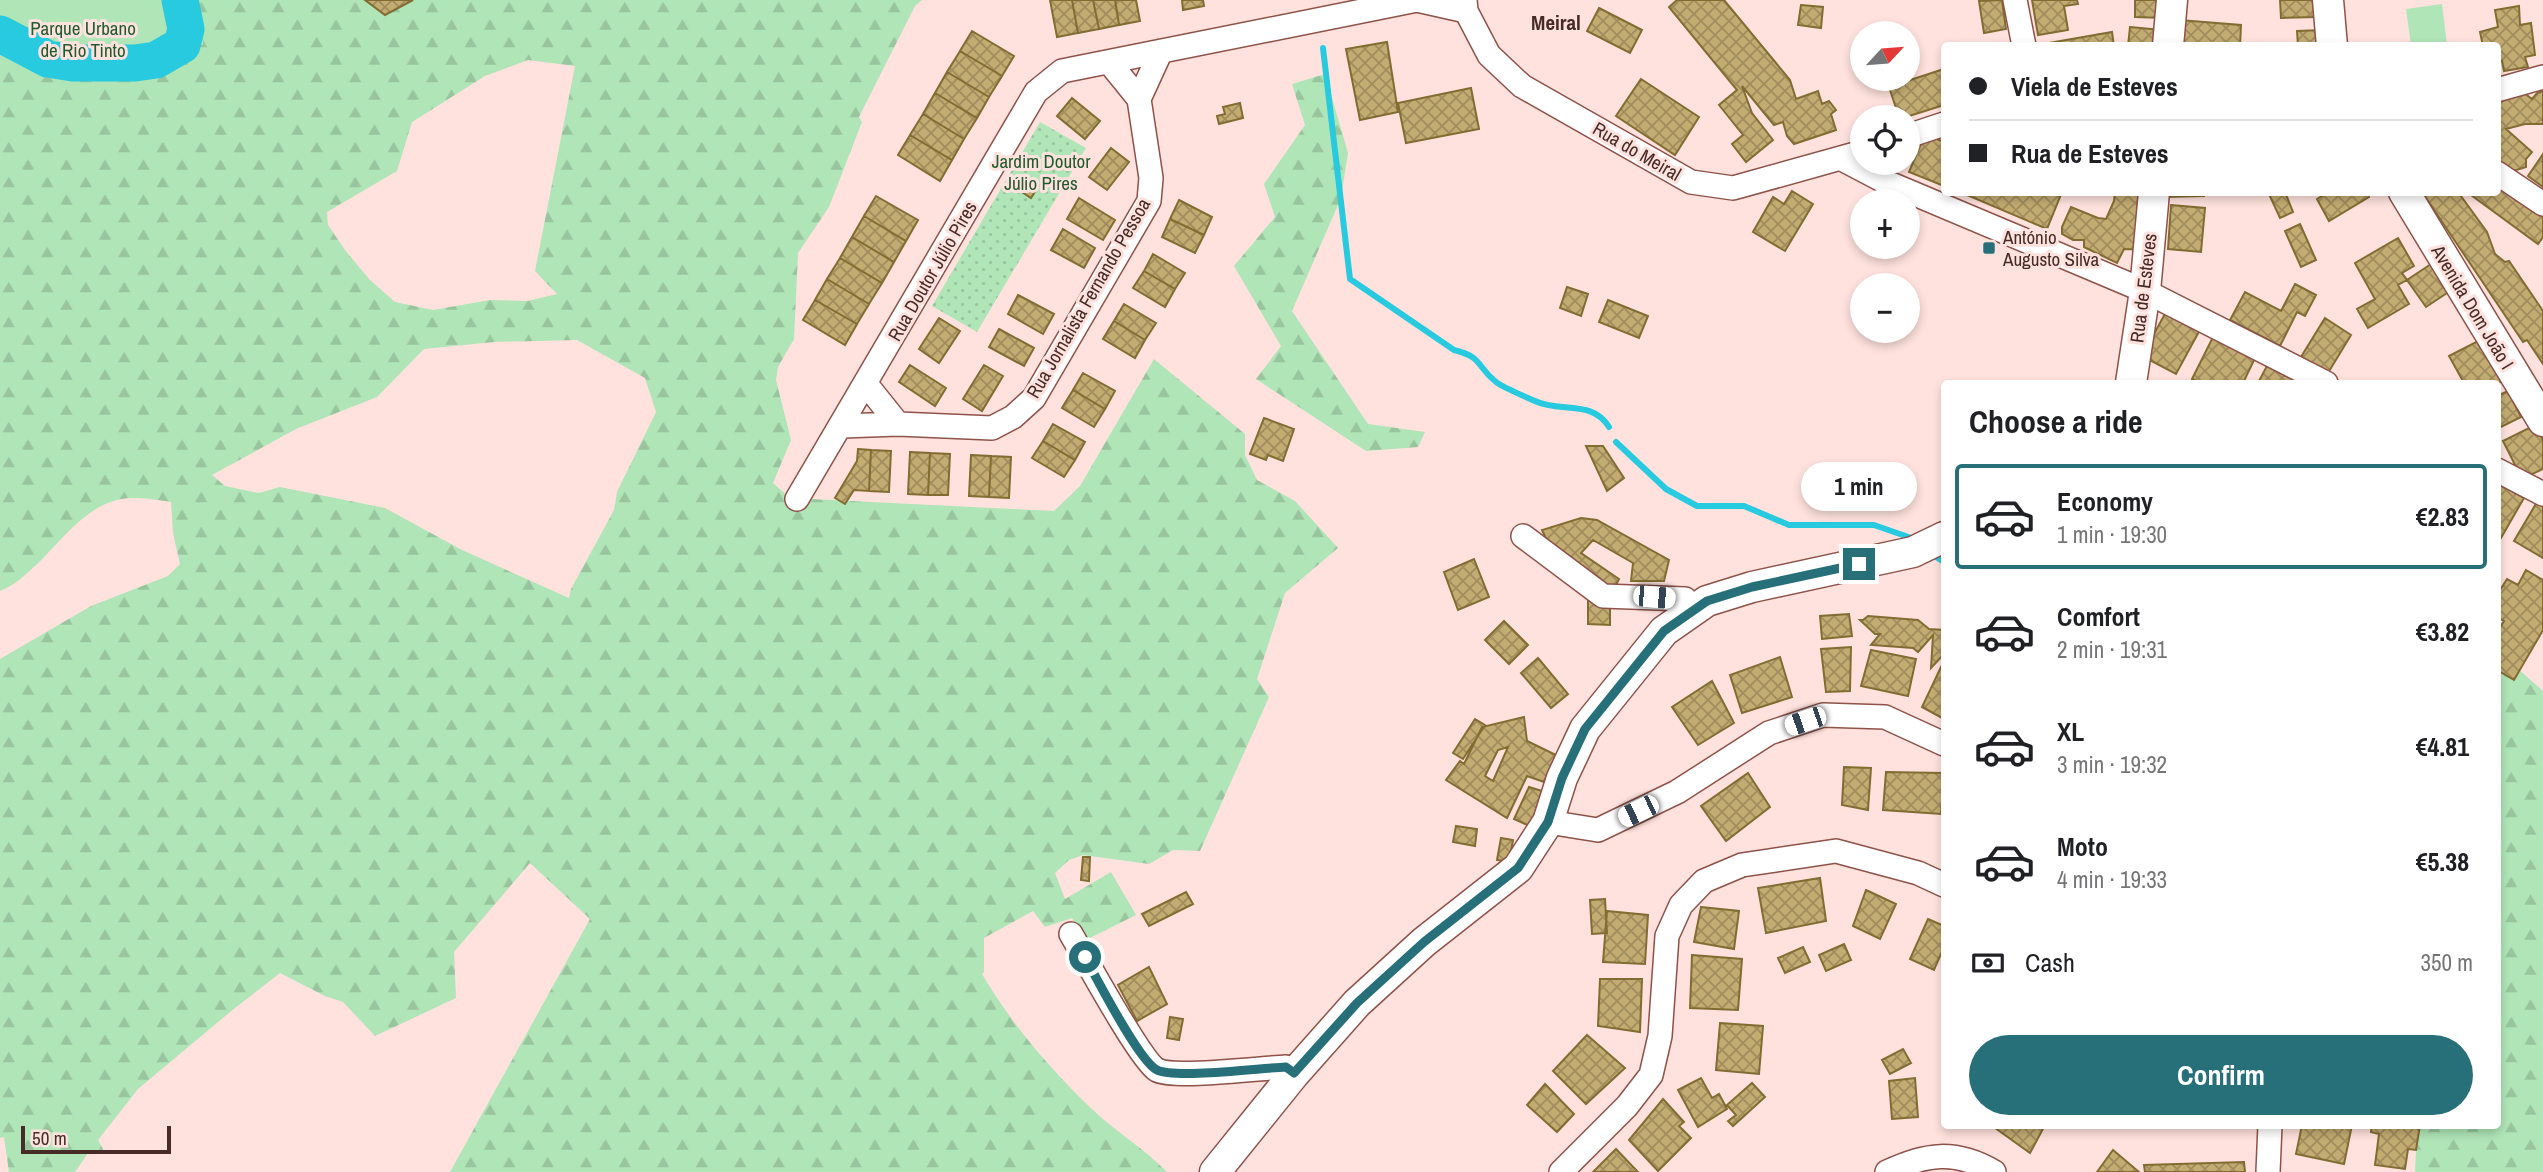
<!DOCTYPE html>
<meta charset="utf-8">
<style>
:root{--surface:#fff;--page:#f2f2f2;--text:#202124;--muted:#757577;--line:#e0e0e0;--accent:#27707a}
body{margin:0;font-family:"Archivo Narrow",sans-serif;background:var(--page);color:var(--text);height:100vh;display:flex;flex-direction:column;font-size:26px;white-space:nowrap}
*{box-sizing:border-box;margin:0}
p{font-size:23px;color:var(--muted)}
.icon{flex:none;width:38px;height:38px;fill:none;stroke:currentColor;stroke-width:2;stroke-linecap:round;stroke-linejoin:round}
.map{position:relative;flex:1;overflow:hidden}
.drawer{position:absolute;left:1941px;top:380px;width:560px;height:749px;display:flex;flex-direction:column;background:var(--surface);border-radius:7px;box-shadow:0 4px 10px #0003}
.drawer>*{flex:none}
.banner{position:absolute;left:1941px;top:42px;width:560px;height:154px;border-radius:7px;box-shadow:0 4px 10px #0003;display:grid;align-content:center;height:154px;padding:0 28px;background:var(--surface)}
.needle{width:46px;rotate:64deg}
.fabs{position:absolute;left:1850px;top:21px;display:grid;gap:14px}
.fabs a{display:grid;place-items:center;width:70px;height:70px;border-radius:50%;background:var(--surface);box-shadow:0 4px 10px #0003;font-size:35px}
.scale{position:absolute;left:21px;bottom:18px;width:150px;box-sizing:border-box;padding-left:7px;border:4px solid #462b27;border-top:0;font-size:19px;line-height:24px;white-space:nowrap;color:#462b27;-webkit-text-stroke:5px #ffe2dd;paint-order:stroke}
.end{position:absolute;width:32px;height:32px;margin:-16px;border:9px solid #27707a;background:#fff;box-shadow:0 0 0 4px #fff}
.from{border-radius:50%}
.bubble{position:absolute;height:49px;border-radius:24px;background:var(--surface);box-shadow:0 4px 10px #0003;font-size:23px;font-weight:700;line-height:49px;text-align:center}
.car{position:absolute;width:21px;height:42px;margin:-21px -10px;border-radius:9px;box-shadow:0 0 5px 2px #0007;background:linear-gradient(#fff 24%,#345 0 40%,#fff 0 76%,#345 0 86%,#fff 0)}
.banner b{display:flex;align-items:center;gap:24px;height:66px;font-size:26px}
.banner b+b{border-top:2px solid var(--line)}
.banner i{width:18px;height:18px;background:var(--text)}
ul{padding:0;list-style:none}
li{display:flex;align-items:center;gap:21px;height:105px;margin:0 14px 10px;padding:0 14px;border:4px solid transparent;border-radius:7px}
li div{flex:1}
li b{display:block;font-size:26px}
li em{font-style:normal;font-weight:700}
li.current{border-color:var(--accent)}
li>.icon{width:63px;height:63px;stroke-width:1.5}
h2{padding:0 28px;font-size:32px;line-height:84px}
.pay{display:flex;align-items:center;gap:18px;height:77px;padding:0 28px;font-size:26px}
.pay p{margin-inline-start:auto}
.action{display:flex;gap:14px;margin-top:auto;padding:14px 28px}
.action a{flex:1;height:80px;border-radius:42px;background:var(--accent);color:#fff;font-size:28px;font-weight:700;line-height:80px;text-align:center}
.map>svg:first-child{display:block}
.grass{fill:url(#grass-dots)}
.forest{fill:url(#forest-firs);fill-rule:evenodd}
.park{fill:#afe5b7}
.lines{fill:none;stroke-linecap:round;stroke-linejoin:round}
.stream{stroke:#27cadf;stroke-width:6}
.river{stroke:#27cadf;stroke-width:37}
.building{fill:url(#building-cross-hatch);stroke:#826c32;stroke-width:2;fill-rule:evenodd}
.minor-casing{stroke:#8e5249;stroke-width:26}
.tertiary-casing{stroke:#8e5249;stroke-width:33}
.minor{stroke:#fff;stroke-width:23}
.tertiary{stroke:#fff;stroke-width:30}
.route{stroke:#27707a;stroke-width:9}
.poi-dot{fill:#27707a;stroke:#ffe2dd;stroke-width:2.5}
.labels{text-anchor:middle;stroke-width:6;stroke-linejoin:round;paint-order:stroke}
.park-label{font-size:19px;fill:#205b2f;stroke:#ffe2dd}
.street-label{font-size:19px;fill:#462b27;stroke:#ffe2dd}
.poi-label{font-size:19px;fill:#462b27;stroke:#ffe2dd;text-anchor:start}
.neighbourhood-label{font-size:21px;font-weight:bold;fill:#462b27;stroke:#ffe2dd}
</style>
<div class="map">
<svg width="2543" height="1172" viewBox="0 0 2543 1172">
<defs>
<pattern id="grass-dots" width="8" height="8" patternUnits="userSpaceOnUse" patternTransform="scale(1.75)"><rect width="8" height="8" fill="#afe5b7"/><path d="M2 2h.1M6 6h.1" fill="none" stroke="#98c59d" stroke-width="1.8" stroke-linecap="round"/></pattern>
<pattern id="forest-firs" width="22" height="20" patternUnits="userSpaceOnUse" patternTransform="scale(1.75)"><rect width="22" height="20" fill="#afe5b7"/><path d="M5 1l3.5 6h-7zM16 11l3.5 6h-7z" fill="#98c59d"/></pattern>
<pattern id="building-cross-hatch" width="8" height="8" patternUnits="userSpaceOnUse" patternTransform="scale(1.75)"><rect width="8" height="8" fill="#c3ac71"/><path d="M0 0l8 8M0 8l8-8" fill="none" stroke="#a08c5d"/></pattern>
</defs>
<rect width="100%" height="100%" fill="#ffe2dd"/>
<path class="grass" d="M1040 122 1086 148 977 332 932 306Z"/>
<path class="forest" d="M0 0 203 44 193 0H365L385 15 413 0H922L915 6 859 117 862 122 829 207 798 253 794 339 778 367 776 380 791 440 773 483 790 498 1054 511 1080 486 1154 359 1245 434V455L1257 480 1295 501 1338 548 1285 593 1257 679 1269 697 1200 851 1173 850 1149 864 1083 855 1069 860 1055 873 1065 899 1111 872 1136 915 1086 940 1072 918 1045 927 1033 911 984 938V972L982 974C1012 1025 1050 1069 1093 1110 1116 1132 1145 1149 1167 1172H450L590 919 530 863 454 952 456 998 375 1036 343 1002 325 996 280 973 230 1012 138 1089 98 1140 104 1151 88 1153 75 1172H9L4 1137 0 1138V659L91 606 168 576 180 564 173 533 171 502C158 500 145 498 132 498 89 499 64 539 36 565 24 576 15 585 0 591ZM528 60 575 66 535 271 557 294 528 301 490 300 433 310 395 302 370 280 345 250 328 225 327 212 397 171 412 122 485 76ZM577 340 645 378 656 412 617 492 614 510 571 589 569 598 462 550 385 508 280 487 259 493 225 486 212 475 296 429 377 397 424 349 494 342Z
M1325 74 1348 153 1341 198 1292 311 1368 424 1425 432 1418 447 1366 451 1256 379 1281 346 1234 266 1275 217 1264 184 1305 125 1292 84Z
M2497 656 2508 660 2543 691V1172H2415L2417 1125H2497Z"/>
<path class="park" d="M0 0H193L203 44 152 75 80 79 28 67 0 51Z
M2442 4 2447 45H2411L2406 9Z"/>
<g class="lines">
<path class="stream" d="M1323 48 1350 279 1454 350C1483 357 1476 366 1496 382 1501 386 1528 398 1535 401 1560 413 1592 399 1609 427
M1616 442 1666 489 1697 506H1744L1789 525H1874L1917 540
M1933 555 1944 562"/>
<path class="river" d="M0 34 48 59 73 63H135L156 60 182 45 186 29 180 0"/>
</g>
<path class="building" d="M365 0H413L385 15Z
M1050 0H1072L1078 33 1057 37Z
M1072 0H1093L1099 29 1078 33Z
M1093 0H1115L1119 25 1099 29Z
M1115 0H1136L1140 21 1119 25Z
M1182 0H1203L1204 6 1183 10Z
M1677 0H1724L1790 80 1796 99 1818 91 1822 104 1829 101 1836 110 1831 114 1836 130 1794 144 1787 136 1783 122 1774 125 1742 86 1752 113 1773 140 1746 162 1732 144 1743 135 1719 105 1737 90 1669 7Z
M2002 0 2006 29 1984 33 1979 1Z
M2032 0H2077L2078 4 2064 6 2068 30 2038 35Z
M2135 0H2163V18L2135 17Z
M2280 0H2316V17L2281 18Z
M1801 5 1823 7 1821 28 1798 25Z
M2519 6 2520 25 2531 23 2535 55 2525 57 2528 67 2504 71 2502 61H2497V46H2483L2480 32 2498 27 2495 10Z
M1599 8 1642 30 1630 53 1587 31Z
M2179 20 2241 25 2240 46H2178Z
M2130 27 2161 30 2159 46H2128Z
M2322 30 2323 46H2298L2297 31Z
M972 31 1014 56 1002 76 960 51Z
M2112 32 2114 46H2037V45Z
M1387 42 1398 112 1360 120 1346 49Z
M960 51 1002 76 989 97 947 72Z
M1944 69V105L1906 117H1899L1889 87Z
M947 72 989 97 977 118 935 93Z
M1641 79 1699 117 1675 155 1616 116Z
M1471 88 1479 129 1406 143 1398 103Z
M2543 91V124H2525L2506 129 2532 152 2526 159V167L2510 172 2497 162V106H2500V98L2523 92 2532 99 2537 93Z
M935 93 977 118 964 139 923 114Z
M1072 98 1100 121 1085 139 1057 116Z
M1240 103 1243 118 1219 124 1217 116 1225 114 1223 107Z
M923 114 964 139 952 160 910 135Z
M1925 134 1944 142V186L1909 172Z
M910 135 952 160 940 181 898 155Z
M1111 148 1129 162 1107 190 1089 177Z
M2543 154V187L2528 176Z
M1022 178 1038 187 1031 198 1016 188Z
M2497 182 2543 216V237L2538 244 2471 195 2473 192H2497Z
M1792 191 1813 204 1785 251 1753 232 1773 197 1784 204Z
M1960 192H2062L2047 229Z
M2115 192H2148L2145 250 2124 249 2117 263 2084 247V240H2073L2062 234V227L2071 207 2098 218 2106 219 2114 201Z
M2166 192H2204V196L2166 197Z
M2268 192H2285L2293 212 2280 218Z
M2324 192H2368L2369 197 2329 221 2317 199 2325 194Z
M2422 192H2458L2487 232 2495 254 2505 262 2509 261 2543 311V364L2527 340 2523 342Z
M876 196 918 220 906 241 864 216Z
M1079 198 1115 220 1103 240 1067 219Z
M1179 200 1212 217 1204 235 1170 219Z
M2171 205 2205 208 2201 252 2168 249Z
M864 216 906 241 894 262 852 237Z
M1170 219 1204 235 1195 253 1162 237Z
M2300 224 2316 260 2301 267 2285 231Z
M1063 229 1095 248 1084 268 1051 250Z
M852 237 894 262 882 283 840 258Z
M2398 238 2414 266 2402 273 2407 280 2398 285 2409 304 2368 328 2357 309 2375 299 2355 263Z
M1153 254 1185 273 1175 289 1144 271Z
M840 258 882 283 869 304 827 279Z
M2431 264 2450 291 2426 307 2407 280Z
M1144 271 1175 289 1165 307 1133 288Z
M827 279 869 304 857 324 815 300Z
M2295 284 2316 295 2305 316 2297 312 2280 346 2230 320 2245 292 2281 311Z
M1567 287 1588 294 1581 316 1560 308Z
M1018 295 1054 314 1043 334 1008 314Z
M815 300 857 324 845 345 803 320Z
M1608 300 1648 316 1639 338 1599 322Z
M1124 304 1156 323 1145 340 1114 321Z
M2167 310 2201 328 2176 374 2142 356Z
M939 318 960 331 939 363 919 349Z
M2325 318 2351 335 2328 373 2301 357Z
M1114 321 1145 340 1135 358 1103 339Z
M999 329 1034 348 1024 366 989 347Z
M2214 335 2256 356 2243 383H2200L2192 379Z
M2482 339 2504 380 2497 384 2464 383 2449 356Z
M2269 362 2308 383H2258Z
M910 365 946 388 935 406 899 382Z
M984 365 1003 376 982 411 963 399Z
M1083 373 1115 391 1105 409 1073 390Z
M1073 390 1105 409 1094 427 1062 408Z
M2508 391 2521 417 2497 429V396Z
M1264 418 1294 429 1283 461 1268 455 1266 460 1250 454Z
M1053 424 1085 442 1075 460 1043 441Z
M2535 425 2543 440V469L2522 479 2503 441Z
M1043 441 1075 460 1064 477 1032 458Z
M1586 446H1603L1624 478 1607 491Z
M858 449 871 450 869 491 854 490 845 504 835 498 857 461Z
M871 450 891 451 889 492 869 491Z
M910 452 930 453 928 495 908 494Z
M930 453 950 454 948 495H928Z
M971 455 991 456 989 497 969 496Z
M991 456 1011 457 1009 498 989 497Z
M2497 483 2524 498 2501 538 2497 536Z
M2540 497 2543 499V558L2514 541Z
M1581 518 1597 520 1669 560 1664 581H1631L1633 563 1593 540 1581 553 1619 579 1611 595 1552 551 1542 530Z
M1474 559 1489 597 1458 610 1444 572Z
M2526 570 2543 580V630L2514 680 2497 670V632L2504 621 2497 617V595L2507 579 2518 585Z
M1588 592 1610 593V625L1588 624Z
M1849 614 1852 636 1822 639 1820 616Z
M1868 616 1918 620 1929 629 1944 630V656L1943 655 1931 668 1933 635 1918 652 1913 648 1871 645 1880 634H1875L1860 620H1863Z
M1504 621 1528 645 1509 664 1485 640Z
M1851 647 1850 691 1826 692 1821 649Z
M1871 650 1916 659 1908 696 1861 686Z
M1780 657 1792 697 1742 713 1730 675Z
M1538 658 1568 694 1551 708 1521 673Z
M1941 667 1944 669V719L1922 707Z
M1712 681 1734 723 1698 745 1672 707Z
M1524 717 1527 741 1556 755 1544 782 1527 776 1507 818 1446 780 1460 761 1464 764 1482 727ZM1508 747 1493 781 1485 776 1498 750Z
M1475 719 1485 725 1463 759 1453 753Z
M1844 767 1871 768 1868 810 1842 805Z
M1886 772 1944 773 1941 814 1883 810Z
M1748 773 1770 807 1726 841 1701 806Z
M1529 787 1542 791 1532 827 1514 819Z
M1456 826 1477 829 1475 846 1453 842Z
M1501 838 1513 840 1509 862 1497 860Z
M1083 857H1090L1089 881 1081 880Z
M1820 878 1826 921 1766 933 1758 888Z
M1866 890 1896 904 1880 939 1853 926Z
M1186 892 1193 904 1149 926 1142 914Z
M1605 899 1607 933 1592 934 1590 900Z
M1701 907 1739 911 1734 949 1694 942Z
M1607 911 1648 915 1645 964 1603 962Z
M1928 919 1944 926V947L1934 970 1910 959Z
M1844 944 1851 960 1826 971 1819 955Z
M1803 947 1810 962 1785 973 1778 958Z
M1692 955 1742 959 1738 1010 1690 1008Z
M1149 967 1167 1004 1137 1021 1118 985Z
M1600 979H1642L1640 1032 1598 1026Z
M1170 1017 1183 1019 1179 1040 1167 1038Z
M1720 1023 1763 1026 1759 1074 1716 1070Z
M1587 1035 1625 1068 1586 1104 1553 1071Z
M1903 1049 1911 1063 1890 1074 1882 1060Z
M1701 1078 1712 1098 1719 1094 1727 1109 1698 1127 1678 1090Z
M1915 1078 1918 1117 1892 1119 1889 1081Z
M1752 1083 1765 1097 1733 1126 1728 1121 1736 1115 1727 1105Z
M1545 1084 1574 1114 1557 1132 1527 1105Z
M1663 1099 1684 1122 1679 1126 1691 1138 1658 1171 1629 1140Z
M1991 1125H2045L2030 1153Z
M2302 1125H2352L2344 1164 2296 1154Z
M2372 1125H2420L2416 1150 2408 1149 2405 1169 2375 1165 2379 1134 2371 1132Z
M1616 1149 1638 1172H1593Z
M2113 1150 2139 1172H2097Z
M2244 1162 2245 1172H2145L2144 1165Z"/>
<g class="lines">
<g class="minor-casing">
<path id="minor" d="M1465 0 1466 11 1489 55 1522 86 1691 182 1733 188 1855 154
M2015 0 2024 46
M2497 90 2543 77
M1139 99 1161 51
M1908 136 1944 124
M1842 159 1884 181 2145 291 2326 383
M2497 173 2543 204
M866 384 898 424
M842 426 898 424 992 428 1013 417 1034 398 1149 201 1151 178 1139 99 1109 62
M2497 470 2543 494
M797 499 1036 92 1062 71 1417 0 1466 11
M1523 536 1603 596 1685 599 1692 611
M1548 822 1598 830 1677 792 1769 733 1823 715 1885 717 1944 744
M1071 934C1084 956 1141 1061 1157 1070 1175 1079 1261 1068 1286 1067L1294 1074
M1561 1172 1627 1106 1651 1075 1660 1036 1667 936 1681 905 1704 881 1742 865 1836 851 1918 873 1944 885
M1887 1172C1925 1154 1955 1149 1994 1172
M2268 1172 2270 1125"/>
</g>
<g class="tertiary-casing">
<path id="tertiary" d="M2328 0 2332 46
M2168 46 2172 0
M2404 192 2543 421
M2131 383 2145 291 2154 192
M1215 1172 1294 1074 1357 1003 1424 942 1518 868 1548 822 1562 778 1585 729 1664 631 1707 601 1752 587 1913 552 1944 537"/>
</g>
<use href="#minor" class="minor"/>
<use href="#tertiary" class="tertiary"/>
</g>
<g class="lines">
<path class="route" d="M1085 957C1097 979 1139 1061 1157 1070 1176 1079 1260 1068 1286 1067L1294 1073 1357 1003 1424 942 1518 868 1548 822 1562 778 1585 729 1664 631 1707 601 1752 587 1859 564"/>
</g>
<rect class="poi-dot" x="1982" y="241" width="14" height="14" rx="3.5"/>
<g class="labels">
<g class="park-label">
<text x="83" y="35">Parque Urbano<tspan x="83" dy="22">de Rio Tinto</tspan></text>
<text x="1041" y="168">Jardim Doutor<tspan x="1041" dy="22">Júlio Pires</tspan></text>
</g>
<g class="street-label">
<text transform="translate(1637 151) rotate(30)" y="7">Rua do Meiral</text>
<text transform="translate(932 271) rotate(-60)" y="7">Rua Doutor Júlio Pires</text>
<text transform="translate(2143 288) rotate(-83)" y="7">Rua de Esteves</text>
<text transform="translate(1088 298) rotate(-60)" y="7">Rua Jornalista Fernando Pessoa</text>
<text transform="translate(2473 307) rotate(59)" y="7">Avenida Dom João I</text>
</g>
<g class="poi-label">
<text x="2003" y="244">António<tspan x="2003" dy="22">Augusto Silva</tspan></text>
</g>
<g class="neighbourhood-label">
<text x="1556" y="30">Meiral</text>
</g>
</g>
</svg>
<div class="fabs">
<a><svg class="needle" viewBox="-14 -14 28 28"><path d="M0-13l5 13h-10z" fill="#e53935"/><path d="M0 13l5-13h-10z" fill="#757577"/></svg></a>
<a><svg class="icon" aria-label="locate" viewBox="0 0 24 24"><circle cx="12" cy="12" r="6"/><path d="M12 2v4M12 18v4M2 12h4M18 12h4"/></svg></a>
<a>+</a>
<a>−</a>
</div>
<div class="scale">50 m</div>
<i class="end from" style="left:1085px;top:957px"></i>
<i class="end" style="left:1859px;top:564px"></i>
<div class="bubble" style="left:1801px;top:462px;width:116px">1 min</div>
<i class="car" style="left:1654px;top:597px;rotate:95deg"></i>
<i class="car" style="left:1805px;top:721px;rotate:251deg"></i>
<i class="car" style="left:1638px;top:811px;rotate:244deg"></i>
<div class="banner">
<b><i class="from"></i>Viela de Esteves</b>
<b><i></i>Rua de Esteves</b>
</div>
<section class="drawer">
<h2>Choose a ride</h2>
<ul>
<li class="current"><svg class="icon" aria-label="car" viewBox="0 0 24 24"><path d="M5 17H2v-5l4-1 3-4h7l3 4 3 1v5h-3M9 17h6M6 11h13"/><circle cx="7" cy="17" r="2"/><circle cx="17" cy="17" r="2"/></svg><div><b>Economy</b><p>1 min · 19:30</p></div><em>€2.83</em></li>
<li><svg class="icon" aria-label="car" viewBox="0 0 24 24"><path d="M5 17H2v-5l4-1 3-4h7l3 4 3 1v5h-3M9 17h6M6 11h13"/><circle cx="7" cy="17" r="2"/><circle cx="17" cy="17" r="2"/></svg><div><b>Comfort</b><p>2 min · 19:31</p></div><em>€3.82</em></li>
<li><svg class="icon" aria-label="car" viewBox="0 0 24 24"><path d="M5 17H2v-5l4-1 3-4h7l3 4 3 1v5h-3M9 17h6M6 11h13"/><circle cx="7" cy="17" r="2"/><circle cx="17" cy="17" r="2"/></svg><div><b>XL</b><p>3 min · 19:32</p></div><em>€4.81</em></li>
<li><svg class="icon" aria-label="car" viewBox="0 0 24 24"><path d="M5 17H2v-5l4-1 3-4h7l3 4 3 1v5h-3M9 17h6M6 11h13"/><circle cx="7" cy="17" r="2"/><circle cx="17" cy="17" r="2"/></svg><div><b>Moto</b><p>4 min · 19:33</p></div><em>€5.38</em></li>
</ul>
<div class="pay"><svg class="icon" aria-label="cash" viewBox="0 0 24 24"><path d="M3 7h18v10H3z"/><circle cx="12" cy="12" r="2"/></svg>Cash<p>350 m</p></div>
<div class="action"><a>Confirm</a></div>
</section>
</div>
